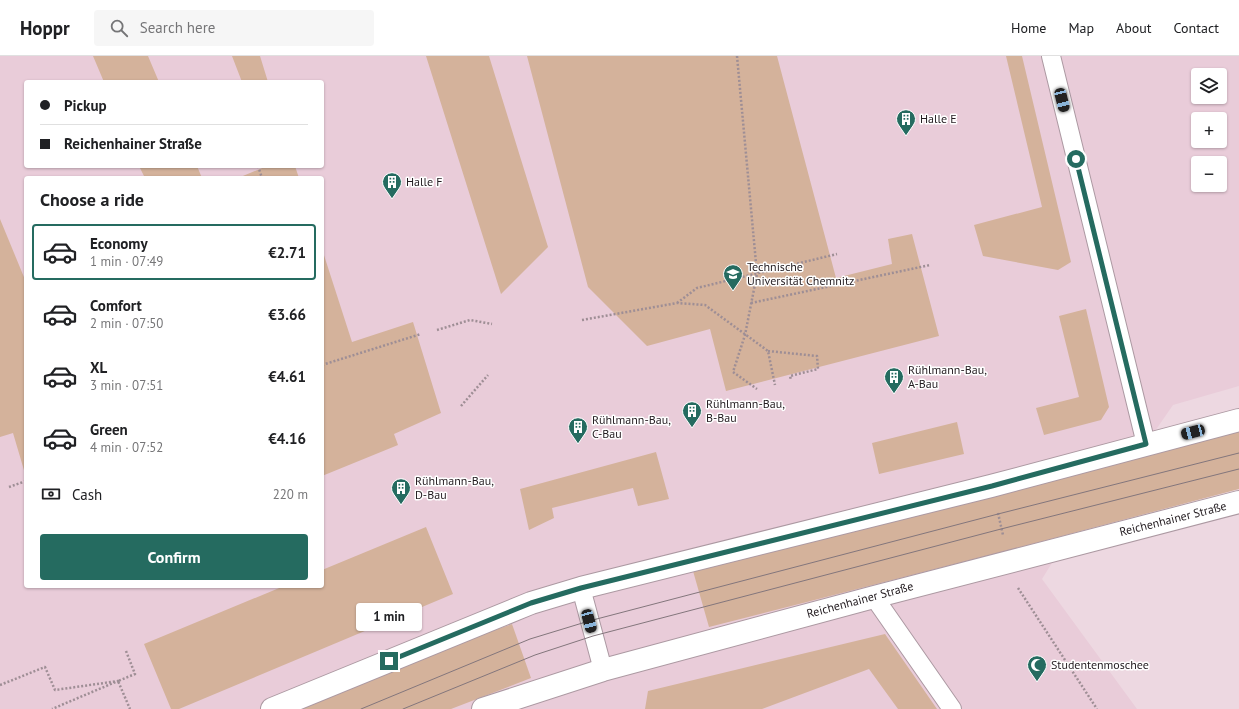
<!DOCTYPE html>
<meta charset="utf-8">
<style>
:root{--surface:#fff;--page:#f6f6f6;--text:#202124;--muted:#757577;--line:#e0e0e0;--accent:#256b60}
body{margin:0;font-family:"PT Sans",sans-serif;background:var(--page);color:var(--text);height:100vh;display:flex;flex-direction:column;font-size:15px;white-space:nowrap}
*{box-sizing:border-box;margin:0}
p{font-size:13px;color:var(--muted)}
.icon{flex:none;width:22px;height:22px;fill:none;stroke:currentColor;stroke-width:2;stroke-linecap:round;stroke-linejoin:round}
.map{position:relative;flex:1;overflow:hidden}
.details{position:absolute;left:24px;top:120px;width:300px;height:412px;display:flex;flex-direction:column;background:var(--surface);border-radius:4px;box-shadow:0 1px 3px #0004}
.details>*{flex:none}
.guide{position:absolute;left:24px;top:24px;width:300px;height:88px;border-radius:4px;box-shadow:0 1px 3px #0004;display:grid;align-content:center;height:88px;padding:0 16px;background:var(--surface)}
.controls{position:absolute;left:1191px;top:12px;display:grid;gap:8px}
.controls a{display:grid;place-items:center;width:36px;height:36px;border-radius:4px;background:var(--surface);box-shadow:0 1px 3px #0004;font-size:20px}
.end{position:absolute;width:18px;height:18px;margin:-9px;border:5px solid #256b60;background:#fff;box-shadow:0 0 0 2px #fff}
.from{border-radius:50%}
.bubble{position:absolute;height:28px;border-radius:4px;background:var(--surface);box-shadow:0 1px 3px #0004;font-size:13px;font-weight:600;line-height:28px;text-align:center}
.car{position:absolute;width:12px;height:24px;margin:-12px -6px;border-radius:5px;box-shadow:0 0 3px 1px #0007;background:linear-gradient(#222 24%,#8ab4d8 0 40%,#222 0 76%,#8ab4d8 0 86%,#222 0)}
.guide b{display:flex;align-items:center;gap:14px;height:38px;font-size:15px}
.guide b+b{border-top:1px solid var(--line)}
.guide i{width:10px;height:10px;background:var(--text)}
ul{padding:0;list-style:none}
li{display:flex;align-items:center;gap:12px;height:56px;margin:0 8px 6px;padding:0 8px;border:2px solid transparent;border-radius:4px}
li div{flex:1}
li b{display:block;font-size:15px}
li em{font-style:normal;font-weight:600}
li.on{border-color:var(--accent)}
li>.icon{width:36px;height:36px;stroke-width:1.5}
h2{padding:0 16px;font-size:18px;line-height:48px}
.pay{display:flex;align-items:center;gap:10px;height:44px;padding:0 16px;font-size:15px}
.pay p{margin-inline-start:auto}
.primary-button{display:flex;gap:8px;margin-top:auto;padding:8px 16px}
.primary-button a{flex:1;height:46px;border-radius:4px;background:var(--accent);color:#fff;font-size:16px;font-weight:600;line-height:46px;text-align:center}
header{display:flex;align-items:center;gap:24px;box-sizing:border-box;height:56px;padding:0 20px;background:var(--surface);border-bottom:1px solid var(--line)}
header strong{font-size:19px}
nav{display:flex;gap:22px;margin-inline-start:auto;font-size:14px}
.search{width:280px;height:36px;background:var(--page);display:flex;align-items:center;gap:10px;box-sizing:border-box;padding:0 14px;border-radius:4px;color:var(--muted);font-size:15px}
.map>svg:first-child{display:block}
.built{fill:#e9ccd9;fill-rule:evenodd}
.green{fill:#d4b29b}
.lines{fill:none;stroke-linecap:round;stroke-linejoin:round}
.lane-casing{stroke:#ac99a2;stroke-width:20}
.secondary-casing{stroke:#ac99a2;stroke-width:24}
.path{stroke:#9e8e95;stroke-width:2.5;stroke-dasharray:2 2;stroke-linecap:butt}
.lane{stroke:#fff;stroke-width:18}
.secondary{stroke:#fff;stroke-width:22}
.tram{stroke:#83767c;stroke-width:1}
.route{stroke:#256b60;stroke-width:5}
.labels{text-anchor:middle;stroke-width:3;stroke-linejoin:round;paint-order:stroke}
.poi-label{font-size:12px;fill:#231c20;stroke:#fff;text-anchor:start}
.street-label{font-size:12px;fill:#231c20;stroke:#fff}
</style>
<header>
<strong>Hoppr</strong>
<div class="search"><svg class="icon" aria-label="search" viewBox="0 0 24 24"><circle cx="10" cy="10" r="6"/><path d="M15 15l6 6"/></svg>Search here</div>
<nav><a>Home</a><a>Map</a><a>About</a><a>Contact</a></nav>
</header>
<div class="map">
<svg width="1239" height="653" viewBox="0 0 1239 653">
<rect width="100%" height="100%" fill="#edd8e1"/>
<path class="built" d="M0 0H1239V330L1173 349 1146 388 1068 481 1042 523 1137 653H0ZM1198 19H1220V41H1198ZM26 26H322V110H26ZM1198 63H1220V85H1198ZM1198 107H1220V129H1198ZM26 122H322V530H26Z"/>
<path class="green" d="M93 0H148L159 26H104Z
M232 0H260L268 26H242Z
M426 0H489L548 191 501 238Z
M527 0H777L836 222 892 208 888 183 912 178 939 280 726 335 710 273 647 290 588 231Z
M1006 0H1022L1071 206 1058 214 983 200 974 169 1042 151Z
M139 110H197L202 122H145Z
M267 110H295L299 122H238Z
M0 163 26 226V421L13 377 0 381Z
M322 193 352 286 413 266 441 357 394 378 398 389 322 420Z
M1086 253 1109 351 1101 364 1044 379 1036 352 1079 341 1059 260Z
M957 366 964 398 879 418 872 387Z
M1239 373V433L1017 492 709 571 693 515Z
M656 396 669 443 638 450 633 432 552 452 554 462 529 474 520 433Z
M426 471 453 538 179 653H171L144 588 284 530H322V514Z
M512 568 531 622 451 653H302C372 624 441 592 512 568Z
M885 578 937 653H898L869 613 762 653H645L648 635Z"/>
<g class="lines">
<g class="lane-casing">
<path id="lane" d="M1051 0 1146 388
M581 532 603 614
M874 541 952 653"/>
</g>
<g class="secondary-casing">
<path id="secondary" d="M272 653 531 547 581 532 991 430 1239 364
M483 653 603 614 874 541 1239 446"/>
</g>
<path class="path" d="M737 0 757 218 745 279 733 316 757 333
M258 110 262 122
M677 247 697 232 837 198
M751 247 930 209
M582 264 677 247 705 249 768 295 775 329
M437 274 470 264 492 268
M768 295 817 300 818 313 790 320 791 324
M322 309 421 278
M461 350 488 319
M9 431 26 425
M998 457 1003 479
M1018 532 1097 653
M126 595 135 618 118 625 130 653
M0 629 45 611 55 634 118 625 52 653"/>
<use href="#lane" class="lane"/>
<use href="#secondary" class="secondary"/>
<path class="tram" d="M361 653 530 583 589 565 998 458 1239 397
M403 653 535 599 593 580 1001 473 1239 413"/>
</g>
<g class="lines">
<path class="route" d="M389 605 531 547 581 532 992 430 1146 388 1076 103"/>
</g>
<defs>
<g id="building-pin" transform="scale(1)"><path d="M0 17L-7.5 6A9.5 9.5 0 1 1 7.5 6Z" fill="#256b60" stroke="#fff"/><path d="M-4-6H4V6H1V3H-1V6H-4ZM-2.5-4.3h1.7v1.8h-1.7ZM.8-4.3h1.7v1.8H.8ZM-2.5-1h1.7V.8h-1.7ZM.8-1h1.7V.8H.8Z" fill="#fff"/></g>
<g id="university-pin" transform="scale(1)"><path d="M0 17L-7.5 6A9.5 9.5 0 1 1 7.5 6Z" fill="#256b60" stroke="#fff"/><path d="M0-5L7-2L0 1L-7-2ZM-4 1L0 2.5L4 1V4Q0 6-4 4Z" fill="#fff"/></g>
<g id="mosque-pin" transform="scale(1)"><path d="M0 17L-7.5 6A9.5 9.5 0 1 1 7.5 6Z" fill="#256b60" stroke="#fff"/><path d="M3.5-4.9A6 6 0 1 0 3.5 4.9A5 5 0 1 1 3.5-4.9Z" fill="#fff"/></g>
</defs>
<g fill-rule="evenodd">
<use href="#building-pin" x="906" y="63"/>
<use href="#building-pin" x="392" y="126"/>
<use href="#university-pin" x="733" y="218"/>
<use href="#building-pin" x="894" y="321"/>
<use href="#building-pin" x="692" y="355"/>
<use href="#building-pin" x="578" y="371"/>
<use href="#building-pin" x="401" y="432"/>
<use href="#mosque-pin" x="1037" y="609"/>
</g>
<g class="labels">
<g class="poi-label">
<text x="920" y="67">Halle E</text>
<text x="406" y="130">Halle F</text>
<text x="747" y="215">Technische<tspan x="747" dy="14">Universität Chemnitz</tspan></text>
<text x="908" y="318">Rühlmann-Bau,<tspan x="908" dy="14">A-Bau</tspan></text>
<text x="706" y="352">Rühlmann-Bau,<tspan x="706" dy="14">B-Bau</tspan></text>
<text x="592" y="368">Rühlmann-Bau,<tspan x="592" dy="14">C-Bau</tspan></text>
<text x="415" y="429">Rühlmann-Bau,<tspan x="415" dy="14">D-Bau</tspan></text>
<text x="1051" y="613">Studentenmoschee</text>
</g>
<g class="street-label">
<text transform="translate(1173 463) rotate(-14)" y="4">Reichenhainer Straße</text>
<text transform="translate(860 544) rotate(-15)" y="4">Reichenhainer Straße</text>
</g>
</g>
</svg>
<div class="controls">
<a><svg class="icon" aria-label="layers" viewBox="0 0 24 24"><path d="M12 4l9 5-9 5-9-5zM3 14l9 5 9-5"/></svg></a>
<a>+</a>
<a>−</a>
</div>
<i class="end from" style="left:1076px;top:103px"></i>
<i class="end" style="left:389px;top:605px"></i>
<div class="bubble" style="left:356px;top:547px;width:66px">1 min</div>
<i class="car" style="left:1062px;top:44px;rotate:166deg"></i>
<i class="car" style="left:1193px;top:376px;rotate:255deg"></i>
<i class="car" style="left:589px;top:565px;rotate:165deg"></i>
<div class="guide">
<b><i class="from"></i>Pickup</b>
<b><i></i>Reichenhainer Straße</b>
</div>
<section class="details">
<h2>Choose a ride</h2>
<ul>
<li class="on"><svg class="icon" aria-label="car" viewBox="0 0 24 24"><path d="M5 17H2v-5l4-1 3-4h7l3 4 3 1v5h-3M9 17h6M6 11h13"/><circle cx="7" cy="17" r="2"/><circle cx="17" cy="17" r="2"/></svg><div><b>Economy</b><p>1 min · 07:49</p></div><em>€2.71</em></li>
<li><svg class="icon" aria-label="car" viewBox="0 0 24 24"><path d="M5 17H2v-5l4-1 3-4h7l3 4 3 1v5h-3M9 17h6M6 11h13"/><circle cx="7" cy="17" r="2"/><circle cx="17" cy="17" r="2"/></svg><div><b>Comfort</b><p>2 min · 07:50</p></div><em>€3.66</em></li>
<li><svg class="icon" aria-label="car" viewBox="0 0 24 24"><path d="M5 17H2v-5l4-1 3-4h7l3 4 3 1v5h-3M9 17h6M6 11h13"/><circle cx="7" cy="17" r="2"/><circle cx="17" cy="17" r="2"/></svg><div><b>XL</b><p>3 min · 07:51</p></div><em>€4.61</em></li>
<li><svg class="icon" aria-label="car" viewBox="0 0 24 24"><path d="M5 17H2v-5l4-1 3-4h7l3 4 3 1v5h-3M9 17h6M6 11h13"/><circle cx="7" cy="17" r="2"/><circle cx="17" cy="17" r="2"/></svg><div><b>Green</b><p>4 min · 07:52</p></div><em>€4.16</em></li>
</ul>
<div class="pay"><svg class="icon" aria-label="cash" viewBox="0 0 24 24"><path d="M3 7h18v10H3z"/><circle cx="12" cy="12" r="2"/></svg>Cash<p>220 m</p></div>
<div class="primary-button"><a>Confirm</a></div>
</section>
</div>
